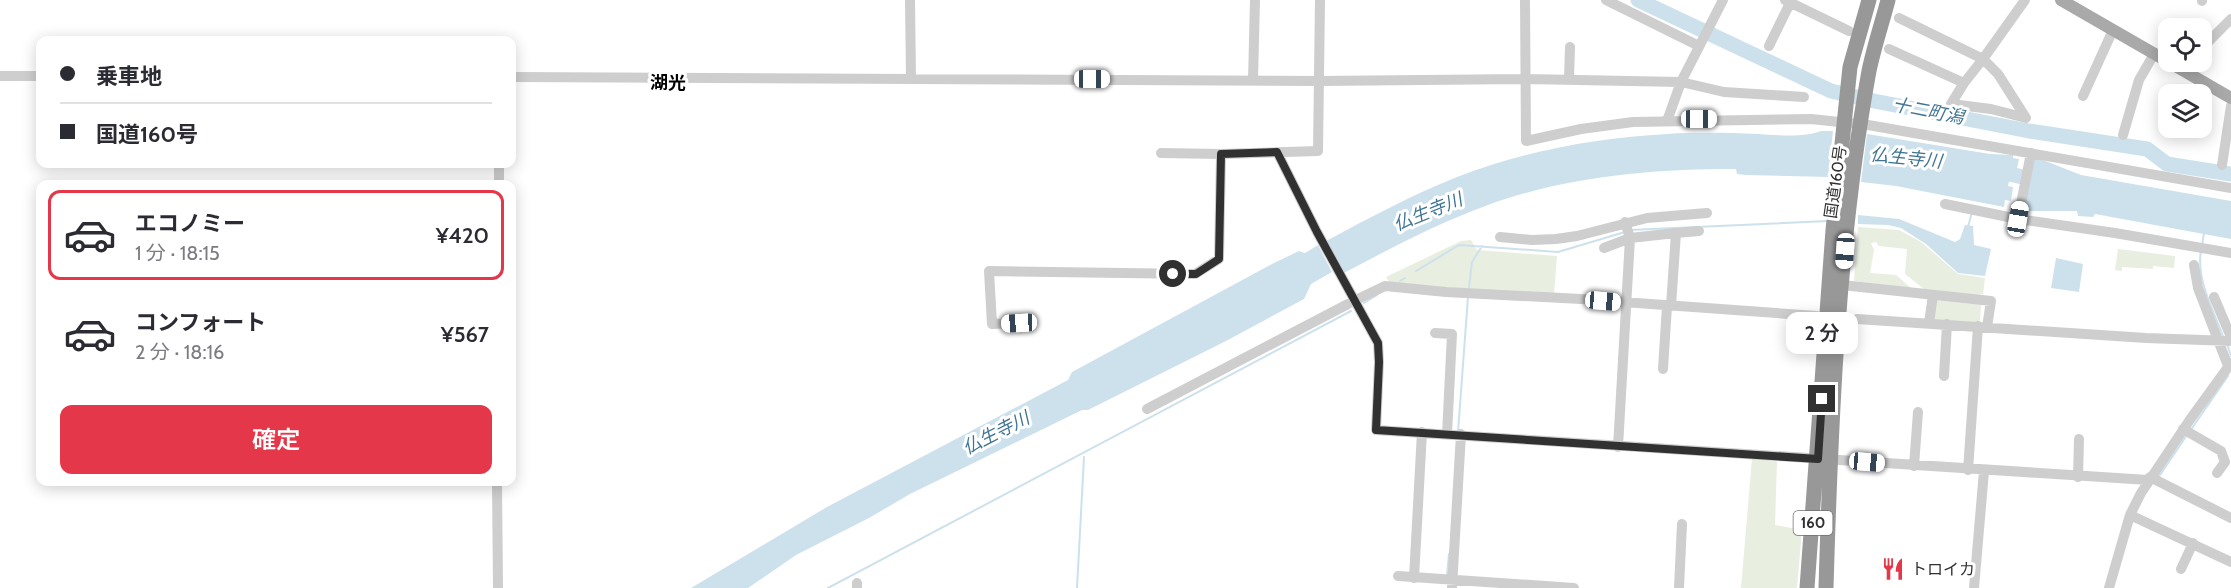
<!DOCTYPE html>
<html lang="ja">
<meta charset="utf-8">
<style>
:root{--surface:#fff;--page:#f2f2f3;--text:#2b2b33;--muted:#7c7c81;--line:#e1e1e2;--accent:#e4384a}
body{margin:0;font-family:Cabin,"Noto Sans JP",sans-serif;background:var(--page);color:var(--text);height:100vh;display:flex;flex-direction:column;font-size:22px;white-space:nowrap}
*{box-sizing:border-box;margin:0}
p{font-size:20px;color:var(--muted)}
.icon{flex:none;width:33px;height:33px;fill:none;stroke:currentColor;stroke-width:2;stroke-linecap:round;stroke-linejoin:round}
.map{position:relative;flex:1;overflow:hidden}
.sheet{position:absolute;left:36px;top:180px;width:480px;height:306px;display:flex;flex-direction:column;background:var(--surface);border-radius:12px;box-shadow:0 3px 15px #0003}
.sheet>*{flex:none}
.banner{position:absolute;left:36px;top:36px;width:480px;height:132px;border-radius:12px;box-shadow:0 3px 15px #0003;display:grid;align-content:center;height:132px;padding:0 24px;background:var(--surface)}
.tools{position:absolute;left:2158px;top:18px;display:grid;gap:12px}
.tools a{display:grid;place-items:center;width:54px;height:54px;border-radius:12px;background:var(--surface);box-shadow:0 3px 15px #0003;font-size:30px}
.end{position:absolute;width:27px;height:27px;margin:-14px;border:8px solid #313131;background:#fff;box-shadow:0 0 0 3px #fff}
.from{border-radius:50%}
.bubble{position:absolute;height:42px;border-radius:12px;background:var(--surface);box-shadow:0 3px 15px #0003;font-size:20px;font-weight:600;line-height:42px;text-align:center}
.car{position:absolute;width:18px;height:36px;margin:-18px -9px;border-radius:8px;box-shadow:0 0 4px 2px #0007;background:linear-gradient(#fff 24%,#345 0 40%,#fff 0 76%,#345 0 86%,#fff 0)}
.banner b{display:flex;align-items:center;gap:21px;height:57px;font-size:22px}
.banner b+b{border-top:2px solid var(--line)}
.banner i{width:15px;height:15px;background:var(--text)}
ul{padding:10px 0 0;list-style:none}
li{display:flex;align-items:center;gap:18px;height:90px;margin:0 12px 9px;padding:0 12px;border:3px solid transparent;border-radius:12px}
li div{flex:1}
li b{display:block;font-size:22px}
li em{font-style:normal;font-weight:600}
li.on{border-color:var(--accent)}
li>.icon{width:54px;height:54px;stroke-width:1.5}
.primary-button{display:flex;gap:12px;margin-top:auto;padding:12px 24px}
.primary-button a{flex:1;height:69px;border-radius:12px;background:var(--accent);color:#fff;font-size:24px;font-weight:600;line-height:69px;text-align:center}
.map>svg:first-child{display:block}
.green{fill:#e8eee0}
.water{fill:#cde1ed}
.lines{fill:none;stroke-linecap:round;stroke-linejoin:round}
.stream{stroke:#cde1ed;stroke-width:2}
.river{stroke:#cde1ed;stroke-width:15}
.minor{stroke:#cecece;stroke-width:10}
.major{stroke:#a9a9a9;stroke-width:12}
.highway{stroke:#989898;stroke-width:15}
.route{stroke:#313131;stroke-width:8}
.labels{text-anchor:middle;stroke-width:6;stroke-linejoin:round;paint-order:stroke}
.shield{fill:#fff;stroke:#6f6f6f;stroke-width:1.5}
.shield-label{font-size:15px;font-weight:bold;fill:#313131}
.street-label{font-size:16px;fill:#313131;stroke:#fff}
.poi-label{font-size:16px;fill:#313131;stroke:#fff;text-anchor:start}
.neighbourhood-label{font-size:18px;font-weight:bold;fill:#000;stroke:#fff}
.water-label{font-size:18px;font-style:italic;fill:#3f7594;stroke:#fff}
</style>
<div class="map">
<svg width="2231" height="588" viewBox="0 0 2231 588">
<rect width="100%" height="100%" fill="#fff"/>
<path class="green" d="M1858 227 1899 230 1921 242 1958 274 1985 278 1983 294 1977 295 1924 289 1905 274 1907 249 1879 246 1876 242 1871 243 1874 250 1870 273 1896 275 1912 289 1854 281Z
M1471 240 1477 250 1557 256 1554 294 1391 284 1386 277 1461 241Z
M2118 249 2175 256 2174 268 2153 266V269L2122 267V271L2115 270Z
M1935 300 1981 305 1980 323 1934 320Z
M1752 459 1777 461 1775 525 1802 530 1797 588H1741Z"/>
<path class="water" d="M1821 131H1833L1828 177 1746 175 1737 174 1736 169C1653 169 1567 176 1488 205 1438 223 1391 248 1344 273L1326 241C1369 218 1412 195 1457 177 1523 151 1596 138 1667 134 1697 132 1728 133 1758 134 1778 135 1802 138 1821 131Z
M1867 134 1990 154 2013 155V158L2019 159 2016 173H2011L2008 186 2013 187 2011 201 2005 200 2004 207 1896 186 1861 182Z
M2032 159 2043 160 2081 175 2231 201V239L2095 214 2093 217 2078 216 2077 211H2023Z
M1858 215 1899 219 1955 242 1960 239 1965 225 1973 226 1974 245 1991 249 1985 276 1958 273 1926 244 1901 228 1888 225 1858 224Z
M1318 245 1332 272 1311 284 1304 299 1226 341 1088 410H1082L910 494 869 518 796 555 748 588H691L827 507 1068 380 1072 372 1272 264 1299 251 1305 253Z
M2056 258 2083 264 2079 292 2051 288Z"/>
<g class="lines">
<path class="stream" d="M1968 227 1972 212
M1630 230 1828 221
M2202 245 2204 233
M2201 250C2196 280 2213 309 2223 336
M1416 271 1459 245 1558 252 1625 232
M1400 281 1405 278
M1469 288 1472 262 1482 246
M1364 303 1377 295
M2227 344 2231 356
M2190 431 2228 376
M1458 432 1468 297
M2158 478 2187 435
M1447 575 1449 554
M828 588 1351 311
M1077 588 1084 457"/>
<path class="river" d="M1638 0 1831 91 1874 101 2029 131 2147 149 2167 164 2231 174
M1991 170 2041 181"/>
<path class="minor" d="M910 0 911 79
M1525 0 1526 141 1581 129 1633 122 1811 119 1868 125 2231 188
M1606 0 1699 46
M1785 0 1849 31
M2202 0V1
M1899 18 1983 59 2025 0
M1769 46 1790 3
M2202 48 2231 19
M1889 49 1964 83
M1983 59 1998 74 2026 118 1991 109 1951 104 1964 83Z
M0 76H40
M512 77 1318 81 1526 79 1681 82 1724 92 1804 97
M1569 79 1570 47
M1253 80 1255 0
M2083 96 2113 30
M1667 121 1681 82 1723 0
M2123 135 2139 80 2154 54
M1277 152 1317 232 1378 343 1379 362 1376 430 2148 480
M1161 153 1221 154
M2222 165 2231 106
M499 184V164
M1945 204 2018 219 2031 153
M2018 219 2115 233 2231 253
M1500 237 1532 240 1556 239 1577 236 1647 218 1707 213
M1604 248 1630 238 1625 222
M2194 265 2198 288 2228 366
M1842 285 1991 301 1987 327
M2214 297 2231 337
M1358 299 1385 286 1446 292 1581 299 1817 316
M1671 306 1676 233 1699 231
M1857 319 2146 338 2231 341
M1019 323 992 324 989 271 1195 274 1219 259 1221 154 1318 151 1320 0
M1929 323 1933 295
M1435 333 1452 334 1447 434
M1663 369 1667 306
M1944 376 1947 324
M1147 409 1348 304
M2183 429 2221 451 2225 462 2217 473
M1618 447 1630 238 1676 233
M1914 466 1918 412
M1968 470 1978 326
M2078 477 2079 439
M2150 477 2231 518
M497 482 498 588
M2130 515 2231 562
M2181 569 2193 543
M1398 576 1574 588
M1414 578 1422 432
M1452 587 1461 434
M857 588V583
M1679 588 1682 524
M1974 588 1984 471
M2109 588 2130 515 2141 493 2189 421 2231 363"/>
<path class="major" d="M2061 0 2231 98"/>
<path class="highway" d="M1807 588 1833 230 1850 67 1869 0
M1826 588C1831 415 1838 241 1869 71 1874 47 1882 23 1888 0"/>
</g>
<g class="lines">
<path class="route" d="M1173 274H1196L1219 259 1221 154 1277 152 1317 232 1378 343 1379 362 1376 430 1818 459 1822 399"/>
</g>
<defs>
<g id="restaurant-bare" transform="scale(1.8)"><path d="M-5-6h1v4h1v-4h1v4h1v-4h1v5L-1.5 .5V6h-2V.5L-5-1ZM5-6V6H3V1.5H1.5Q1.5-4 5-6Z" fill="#e4384a" stroke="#fff" stroke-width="2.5" paint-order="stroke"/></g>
</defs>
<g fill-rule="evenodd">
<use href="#restaurant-bare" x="1893" y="569"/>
</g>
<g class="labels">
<rect class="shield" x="1793.5" y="511" width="39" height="24" rx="4.5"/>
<g class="shield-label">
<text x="1813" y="528">160</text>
</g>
<g class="street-label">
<text transform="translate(1835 182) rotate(-82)" y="6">国道160号</text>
</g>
<g class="poi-label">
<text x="1911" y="575">トロイカ</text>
</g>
<g class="neighbourhood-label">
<text x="668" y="89">湖光</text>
</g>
<g class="water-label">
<text transform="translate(1928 111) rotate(11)" y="6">十二町潟</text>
<text transform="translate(1906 158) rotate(6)" y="6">仏生寺川</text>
<text transform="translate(1428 212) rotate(-22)" y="6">仏生寺川</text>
<text transform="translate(996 433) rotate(-27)" y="6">仏生寺川</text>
</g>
</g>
</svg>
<div class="tools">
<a><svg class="icon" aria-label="locate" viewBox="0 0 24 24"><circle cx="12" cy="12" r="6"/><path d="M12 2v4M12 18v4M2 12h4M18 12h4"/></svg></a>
<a><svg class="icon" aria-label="layers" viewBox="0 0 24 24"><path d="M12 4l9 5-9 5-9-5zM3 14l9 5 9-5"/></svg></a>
</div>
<i class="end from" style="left:1173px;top:274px"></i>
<i class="end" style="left:1822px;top:399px"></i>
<div class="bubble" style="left:1786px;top:312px;width:72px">2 分</div>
<i class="car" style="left:1092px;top:79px;rotate:90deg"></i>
<i class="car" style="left:1699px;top:119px;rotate:90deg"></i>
<i class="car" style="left:2018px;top:219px;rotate:10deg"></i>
<i class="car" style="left:1845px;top:251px;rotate:184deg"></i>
<i class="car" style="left:1603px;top:301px;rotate:95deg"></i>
<i class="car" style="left:1019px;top:323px;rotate:267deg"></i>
<i class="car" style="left:1867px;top:462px;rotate:95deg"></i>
<div class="banner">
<b><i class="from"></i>乗車地</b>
<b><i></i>国道160号</b>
</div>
<section class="sheet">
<ul>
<li class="on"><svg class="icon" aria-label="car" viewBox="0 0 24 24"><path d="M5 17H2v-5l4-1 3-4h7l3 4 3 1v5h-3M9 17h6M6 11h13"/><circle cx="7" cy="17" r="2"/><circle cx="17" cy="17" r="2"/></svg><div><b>エコノミー</b><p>1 分 · 18:15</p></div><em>¥420</em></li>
<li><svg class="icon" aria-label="car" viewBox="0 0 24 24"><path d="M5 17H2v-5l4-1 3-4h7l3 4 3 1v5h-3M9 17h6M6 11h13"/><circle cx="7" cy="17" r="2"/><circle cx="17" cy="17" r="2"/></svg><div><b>コンフォート</b><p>2 分 · 18:16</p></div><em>¥567</em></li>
</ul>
<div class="primary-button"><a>確定</a></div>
</section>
</div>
